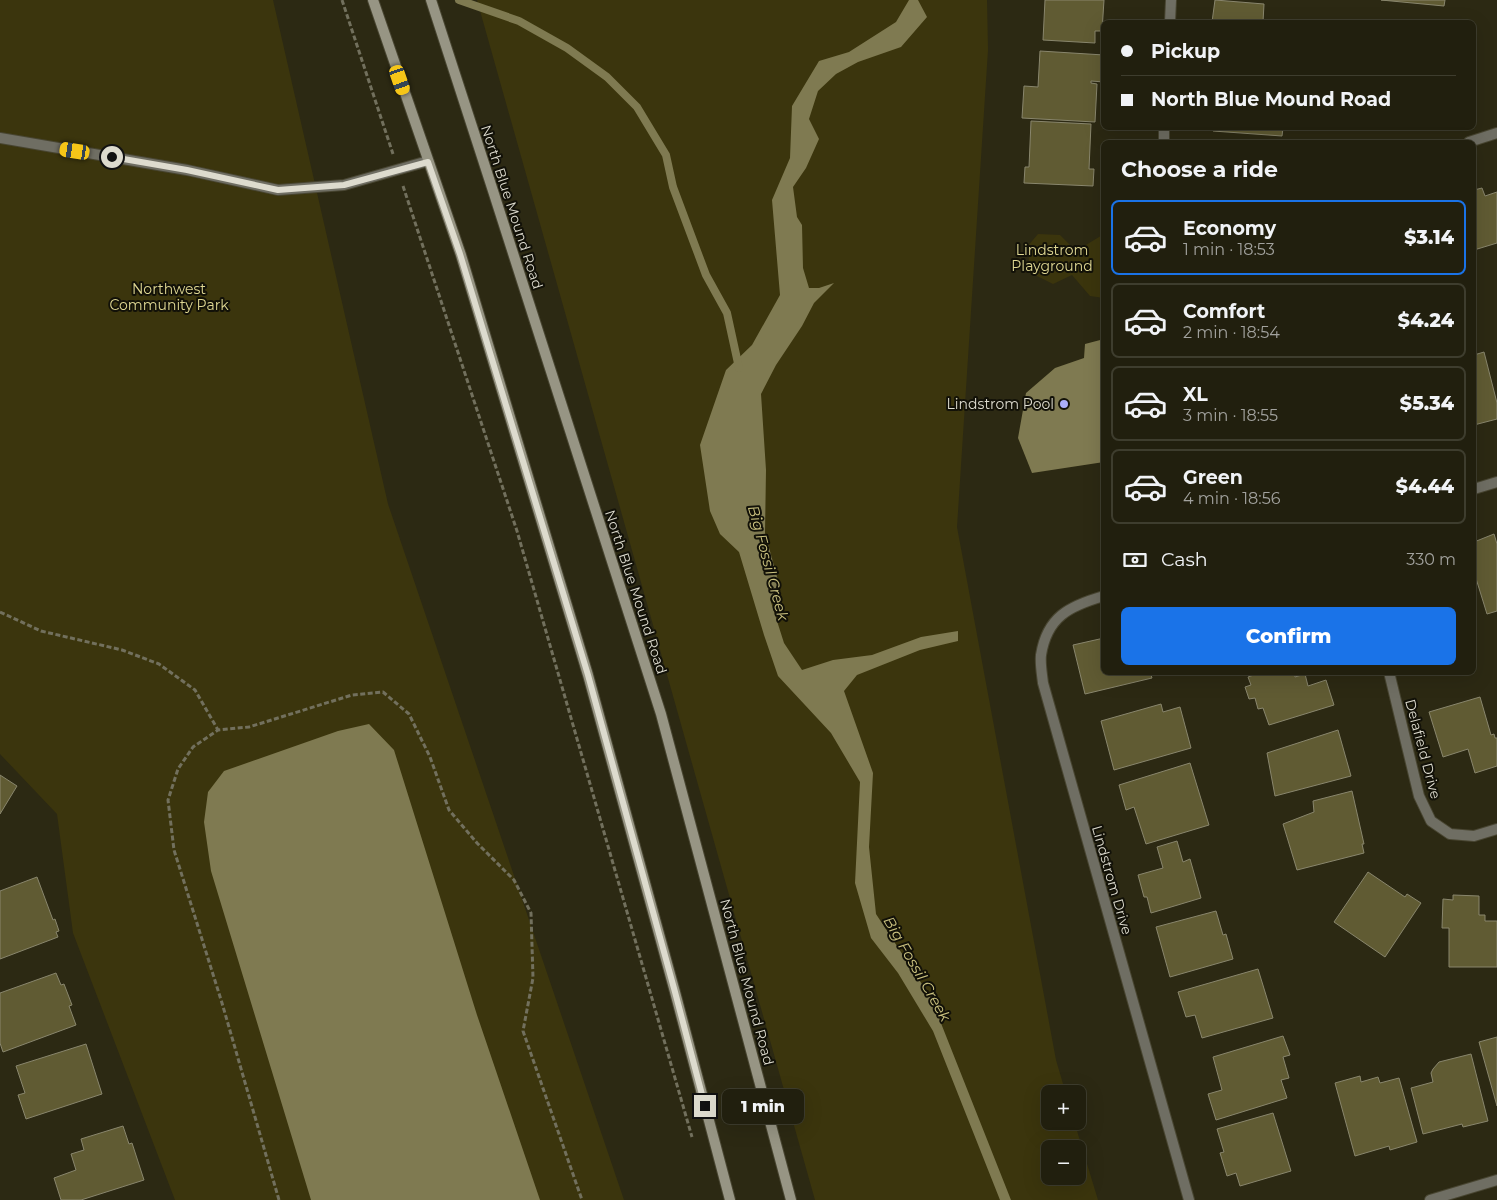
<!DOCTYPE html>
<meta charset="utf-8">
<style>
:root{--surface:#211f0e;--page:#2d2c1c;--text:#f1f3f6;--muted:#a2a29e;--line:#3e3d2e;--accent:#1a73e8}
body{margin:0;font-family:Montserrat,sans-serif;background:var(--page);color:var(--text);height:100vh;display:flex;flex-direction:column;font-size:19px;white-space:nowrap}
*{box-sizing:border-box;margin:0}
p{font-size:16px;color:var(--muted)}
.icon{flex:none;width:28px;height:28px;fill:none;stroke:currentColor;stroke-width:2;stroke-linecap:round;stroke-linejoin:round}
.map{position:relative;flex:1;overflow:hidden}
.drawer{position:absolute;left:1101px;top:140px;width:375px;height:535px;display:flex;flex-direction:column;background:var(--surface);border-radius:8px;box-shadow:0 5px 20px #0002,0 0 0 1px var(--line)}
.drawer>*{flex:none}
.guide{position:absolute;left:1101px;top:20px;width:375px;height:110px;border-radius:8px;box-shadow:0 5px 20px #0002,0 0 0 1px var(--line);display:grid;align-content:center;height:110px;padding:0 20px;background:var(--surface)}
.tools{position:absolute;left:1041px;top:1085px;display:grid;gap:10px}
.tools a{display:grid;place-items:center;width:45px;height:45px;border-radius:8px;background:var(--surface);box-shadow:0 5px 20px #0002,0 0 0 1px var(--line);font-size:25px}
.end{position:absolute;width:22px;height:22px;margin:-11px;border:6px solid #dddbce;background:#111;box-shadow:0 0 0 2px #111}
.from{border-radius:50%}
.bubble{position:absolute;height:35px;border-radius:8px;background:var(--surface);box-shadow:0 5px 20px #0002,0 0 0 1px var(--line);font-size:16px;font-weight:800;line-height:35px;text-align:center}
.car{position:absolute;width:15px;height:30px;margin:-15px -8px;border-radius:6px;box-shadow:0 0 4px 1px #0007;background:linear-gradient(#f5c518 24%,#345 0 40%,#f5c518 0 76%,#345 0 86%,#f5c518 0)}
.guide b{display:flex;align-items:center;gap:18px;height:48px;font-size:19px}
.guide b+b{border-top:1px solid var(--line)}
.guide i{width:12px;height:12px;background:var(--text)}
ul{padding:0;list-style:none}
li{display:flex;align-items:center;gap:15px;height:75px;margin:0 10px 8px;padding:0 10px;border:2px solid var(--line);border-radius:8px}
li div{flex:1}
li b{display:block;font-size:19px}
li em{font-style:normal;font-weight:800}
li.on{border-color:var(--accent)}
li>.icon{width:45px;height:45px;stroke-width:1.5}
h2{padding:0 20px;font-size:22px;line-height:60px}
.pay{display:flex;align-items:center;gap:12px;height:55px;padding:0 20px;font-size:19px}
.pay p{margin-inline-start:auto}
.cta{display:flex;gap:10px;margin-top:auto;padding:10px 20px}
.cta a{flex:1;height:58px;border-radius:8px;background:var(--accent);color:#fff;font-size:20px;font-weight:800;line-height:58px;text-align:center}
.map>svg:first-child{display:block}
.green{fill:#3b350d;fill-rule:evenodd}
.water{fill:#7f7a51}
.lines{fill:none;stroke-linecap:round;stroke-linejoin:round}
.stream{stroke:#7f7a51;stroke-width:8}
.building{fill:#605b33;stroke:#89866d}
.service-casing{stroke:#484531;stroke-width:12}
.minor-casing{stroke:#484531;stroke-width:12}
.secondary-casing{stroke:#484531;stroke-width:12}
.path{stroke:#72705d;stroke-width:3;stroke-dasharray:5 2.5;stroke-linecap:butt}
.service{stroke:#6f6e63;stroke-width:10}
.minor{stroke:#6f6e63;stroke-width:10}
.secondary{stroke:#979584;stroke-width:10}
.route{stroke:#dddbce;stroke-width:6}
.poi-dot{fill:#acaffb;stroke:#121108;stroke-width:2}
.labels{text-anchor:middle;stroke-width:4;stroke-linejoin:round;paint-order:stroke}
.street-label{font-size:14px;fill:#dddbce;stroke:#121108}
.park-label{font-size:14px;fill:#e0d893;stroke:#121108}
.poi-label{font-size:14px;fill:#dddbce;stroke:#121108;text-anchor:end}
.water-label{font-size:15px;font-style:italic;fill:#ccc380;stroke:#121108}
</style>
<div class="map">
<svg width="1497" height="1200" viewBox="0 0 1497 1200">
<rect width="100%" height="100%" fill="#2c2913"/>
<path class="green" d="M0 0H273L388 504 624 1200H175L73 933 57 814 0 754Z
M477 0H987L988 50 957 527 1056 1060 1066 1094H1050V1121H1074L1098 1200H815ZM1050 1149H1078V1176H1050Z
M1038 234 1060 235 1076 251 1104 234V298L1090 296 1072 275 1053 284 1031 273 1027 247Z"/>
<path class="water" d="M909 0H918L927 17 901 47 858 62 836 74 818 91 809 119 819 139 806 168 793 187 797 217 802 225 803 268 809 288H819L834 283 814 303 802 326 776 365 761 394 766 470 765 533 779 584 770 599 784 643 802 670 833 660 872 655 921 637 958 631V641L920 650 857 675 844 691 873 773 869 847 876 914 931 998 1011 1200H1000L933 1031 898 973 871 938 855 883 860 782 831 733 778 676 764 635 739 552 720 534 710 511 700 445 726 370 752 345 780 295 772 200 790 158 792 106 819 61 849 52 896 22Z
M1104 339V462L1032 473 1018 438 1026 393 1055 368 1084 358 1085 344Z
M369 724 394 750 477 1015 540 1200H311L211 871 204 822 208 792 224 771 338 731Z"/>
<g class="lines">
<path class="stream" d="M459 0 519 21 567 48 607 77 637 107 666 155 673 187 706 275 727 313 739 368"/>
</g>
<path class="building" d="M1045 0H1104L1102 31H1095V43L1043 40Z
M1215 0 1264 4 1263 22H1212Z
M1381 0H1445L1444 6Z
M1040 51 1104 55V82L1091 81V83L1097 84 1095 122 1022 118 1024 86 1038 87Z
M1031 121 1091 124 1089 169H1094L1093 186 1024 183 1025 167H1029Z
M1213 128H1283L1282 136 1213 131Z
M1482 188 1485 196 1497 192V243L1474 250V190Z
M1484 352 1497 403V419L1474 425V355Z
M1494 534 1497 544V611L1487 614 1474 572V542Z
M1104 638V672H1150L1152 678 1085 694 1073 645Z
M1262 672H1294L1295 677 1305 674 1308 686 1326 680 1334 705 1269 725 1263 708 1258 709 1255 698 1249 699 1245 687 1251 685 1248 677Z
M1480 697 1491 735 1494 734 1495 738H1497V766L1475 773 1468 749 1443 757 1429 712Z
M1161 704 1163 712 1180 707 1191 748 1114 770 1101 721Z
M1338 730 1351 776 1275 796 1267 753Z
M1190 763 1209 825 1146 844 1134 807 1126 810 1119 785Z
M0 775 17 786 0 814Z
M1352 791 1364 844H1362L1364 853 1297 870 1283 824 1314 812 1313 801Z
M1177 841 1183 862 1190 859 1201 898 1151 913 1147 897H1144L1138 875 1163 868 1157 847Z
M1368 872 1405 897 1407 894 1421 903 1385 957 1334 922Z
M37 877 53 920 55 919 59 931 56 932 58 937 0 959V891Z
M1453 895 1479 896V915H1485V921H1497V967H1449V928H1442L1443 899 1453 900Z
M1216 911 1223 935 1226 934 1233 959 1170 977 1156 927Z
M1258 969 1273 1018 1202 1038 1195 1015 1186 1017 1178 992Z
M56 973 61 985 64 984 72 1005 69 1006 76 1025 3 1052 0 1043V993Z
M1283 1036 1290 1055 1283 1057 1289 1078 1281 1080 1287 1098 1216 1120 1208 1094 1222 1090 1213 1057Z
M1497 1037V1106L1479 1042Z
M86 1044 102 1094 26 1119 18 1095 25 1093 16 1066Z
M1471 1054 1488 1121 1463 1127 1462 1124 1423 1134 1411 1088 1433 1082 1431 1073 1433 1069 1439 1062Z
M1360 1076 1361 1082 1378 1077 1380 1083 1399 1078 1417 1142 1390 1150 1389 1146 1355 1156 1335 1083Z
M1273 1113 1291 1171 1240 1186 1236 1173 1227 1176 1220 1153 1224 1152 1217 1129Z
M123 1126 129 1144 132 1143 144 1180 81 1200H61L54 1178 76 1170 71 1154 84 1150 81 1139Z"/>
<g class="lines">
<g class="service-casing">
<path id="service" d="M0 138 187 170 278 190 344 185 428 161"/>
</g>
<g class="minor-casing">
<path id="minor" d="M1170 22 1171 0
M1164 128V142
M1469 142 1497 133
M1474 489 1497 482
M1104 596C1069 606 1047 617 1041 655 1040 664 1042 674 1043 683L1189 1200
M1389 672 1419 796 1431 821 1450 834 1474 836 1497 829
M1430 1200 1497 1180"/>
</g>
<g class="secondary-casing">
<path id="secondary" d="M373 0 461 255 588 675 675 992 730 1200
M431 0 494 194 661 714 791 1200"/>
</g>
<path class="path" d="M342 0 393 154
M403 186 517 531 692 1137
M0 612 41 631 122 650 159 664 195 690 218 730
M279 1200 222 1003 174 850 168 800 178 769 193 747 218 730 249 727 352 695 383 692 409 714 430 757 449 810 477 843 514 880 531 913 533 978 523 1031 582 1200"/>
<use href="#service" class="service"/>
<use href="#minor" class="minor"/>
<use href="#secondary" class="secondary"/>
</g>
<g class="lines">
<path class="route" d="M112 157 187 170 278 190 344 185 428 162 460 254 588 675 675 992 705 1106"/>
</g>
<circle class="poi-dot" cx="1064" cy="404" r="5"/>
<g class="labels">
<g class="street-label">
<text transform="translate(512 207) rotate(72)" y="5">North Blue Mound Road</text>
<text transform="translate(636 592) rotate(72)" y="5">North Blue Mound Road</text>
<text transform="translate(1423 749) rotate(75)" y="5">Delafield Drive</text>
<text transform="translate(1112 880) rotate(74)" y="5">Lindstrom Drive</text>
<text transform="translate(747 982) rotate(75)" y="5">North Blue Mound Road</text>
</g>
<g class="park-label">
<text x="1052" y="255">Lindstrom<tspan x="1052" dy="16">Playground</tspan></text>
<text x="169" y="294">Northwest<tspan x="169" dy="16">Community Park</tspan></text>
</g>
<g class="poi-label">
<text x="1054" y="409">Lindstrom Pool</text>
</g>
<g class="water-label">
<text transform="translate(768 563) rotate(75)" y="5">Big Fossil Creek</text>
<text transform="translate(917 969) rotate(60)" y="5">Big Fossil Creek</text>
</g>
</g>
</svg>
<div class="tools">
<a>+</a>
<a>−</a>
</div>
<i class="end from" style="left:112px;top:157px"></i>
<i class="end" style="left:705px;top:1106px"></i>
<div class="bubble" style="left:722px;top:1089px;width:82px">1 min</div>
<i class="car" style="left:400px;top:80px;rotate:161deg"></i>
<i class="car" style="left:75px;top:151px;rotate:279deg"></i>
<div class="guide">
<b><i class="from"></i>Pickup</b>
<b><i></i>North Blue Mound Road</b>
</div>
<section class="drawer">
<h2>Choose a ride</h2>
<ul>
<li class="on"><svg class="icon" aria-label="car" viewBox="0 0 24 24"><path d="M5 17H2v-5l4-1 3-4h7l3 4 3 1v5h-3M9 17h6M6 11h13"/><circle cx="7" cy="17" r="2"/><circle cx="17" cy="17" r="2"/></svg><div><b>Economy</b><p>1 min · 18:53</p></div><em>$3.14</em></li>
<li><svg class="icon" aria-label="car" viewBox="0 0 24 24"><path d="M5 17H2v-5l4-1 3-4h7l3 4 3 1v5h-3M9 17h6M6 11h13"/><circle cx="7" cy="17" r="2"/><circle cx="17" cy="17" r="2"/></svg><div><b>Comfort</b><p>2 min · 18:54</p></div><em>$4.24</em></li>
<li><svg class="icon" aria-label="car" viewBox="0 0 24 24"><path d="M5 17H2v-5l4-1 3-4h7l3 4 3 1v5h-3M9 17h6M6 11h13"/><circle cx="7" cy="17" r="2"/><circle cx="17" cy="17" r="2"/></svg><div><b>XL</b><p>3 min · 18:55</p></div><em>$5.34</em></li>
<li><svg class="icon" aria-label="car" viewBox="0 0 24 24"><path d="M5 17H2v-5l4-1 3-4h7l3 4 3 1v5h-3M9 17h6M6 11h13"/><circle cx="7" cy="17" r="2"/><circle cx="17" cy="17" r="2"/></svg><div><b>Green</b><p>4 min · 18:56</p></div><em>$4.44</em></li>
</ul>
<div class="pay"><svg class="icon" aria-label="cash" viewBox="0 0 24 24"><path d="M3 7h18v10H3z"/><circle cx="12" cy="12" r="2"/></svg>Cash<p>330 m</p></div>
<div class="cta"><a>Confirm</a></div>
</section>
</div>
